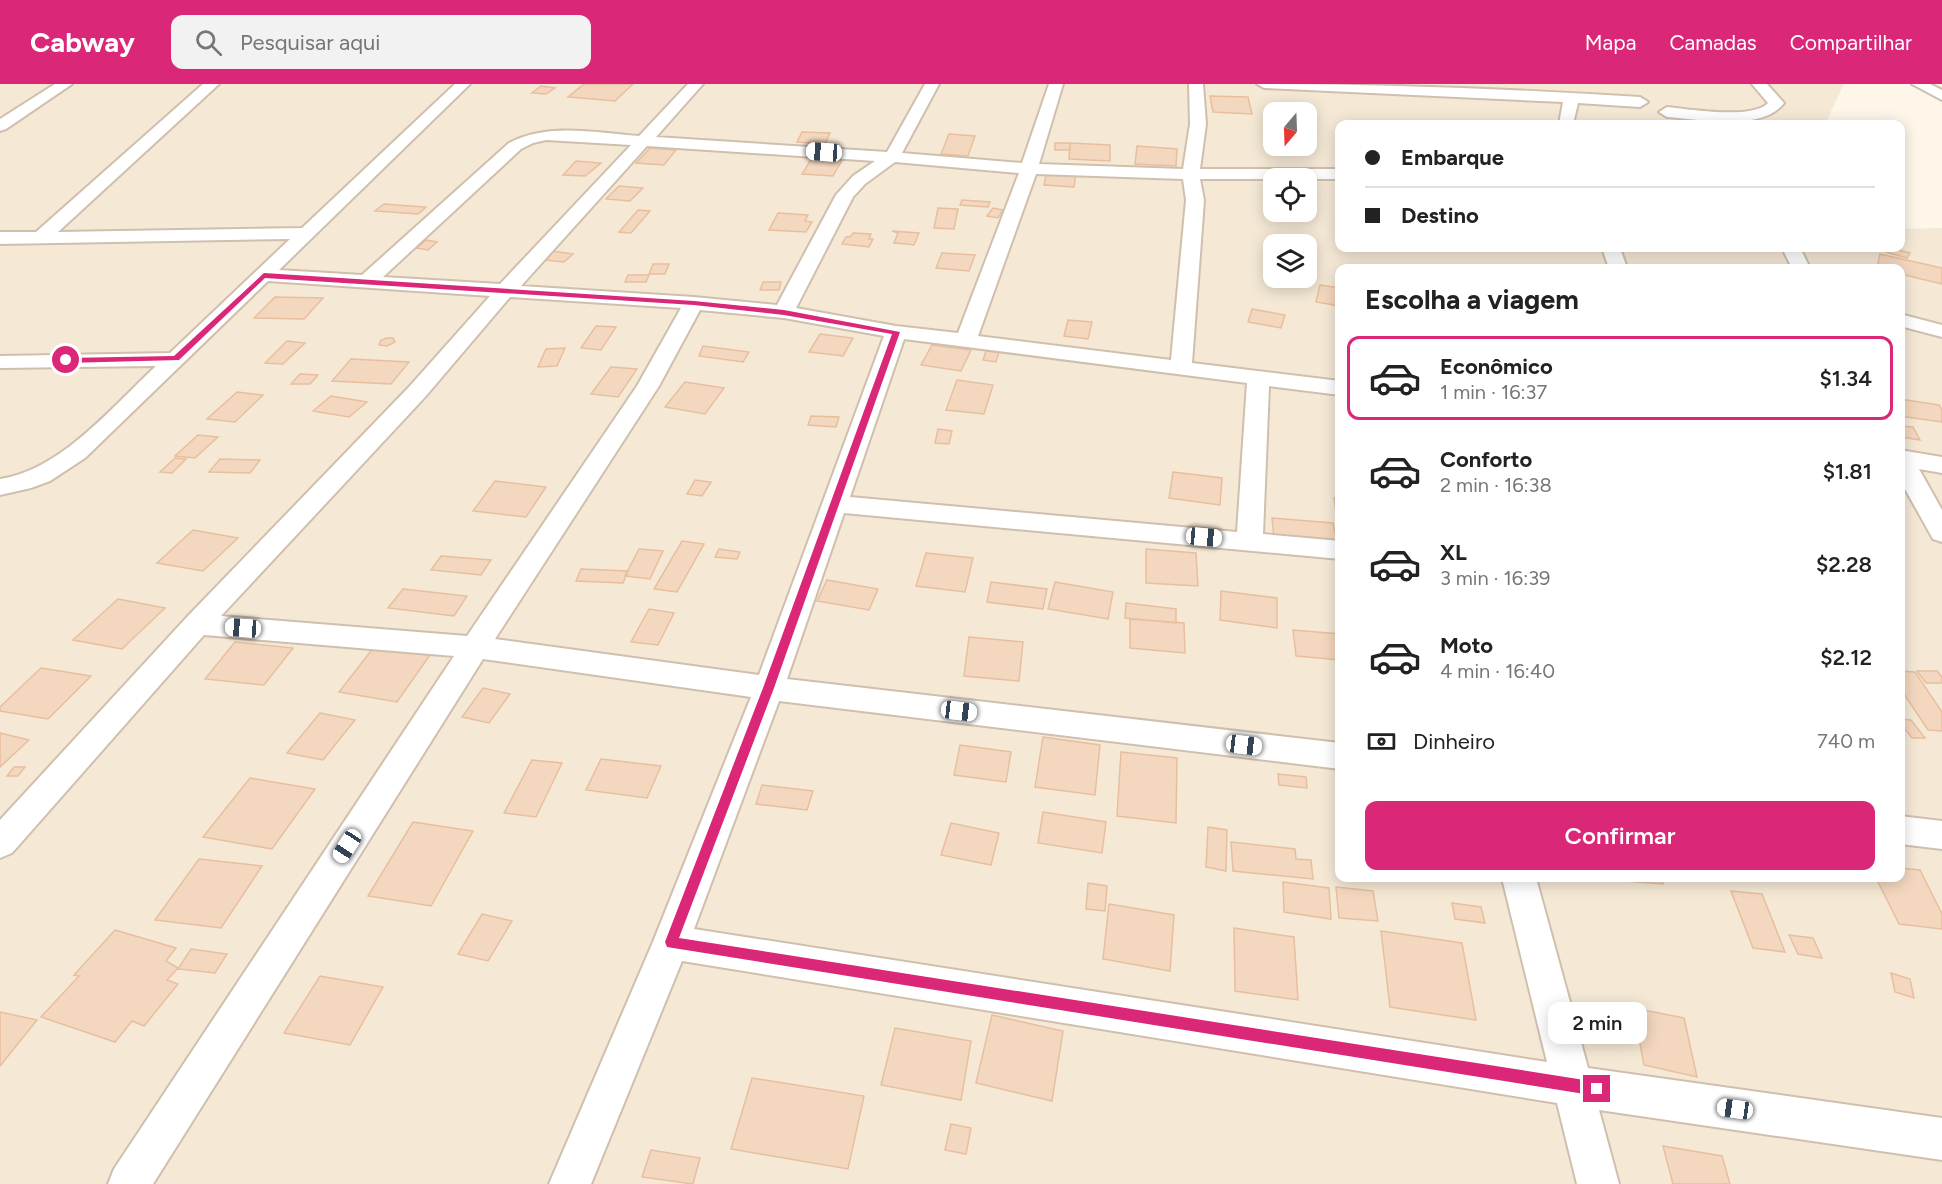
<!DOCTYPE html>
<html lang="pt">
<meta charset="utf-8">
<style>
:root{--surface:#fff;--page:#f2f2f2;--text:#222;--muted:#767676;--line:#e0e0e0;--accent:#db2777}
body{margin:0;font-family:Figtree,sans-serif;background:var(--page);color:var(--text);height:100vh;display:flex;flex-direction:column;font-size:22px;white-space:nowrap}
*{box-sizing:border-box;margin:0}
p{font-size:20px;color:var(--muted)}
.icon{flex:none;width:33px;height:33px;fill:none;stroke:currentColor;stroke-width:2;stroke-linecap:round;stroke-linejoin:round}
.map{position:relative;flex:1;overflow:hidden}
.drawer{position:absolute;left:1335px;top:180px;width:570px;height:618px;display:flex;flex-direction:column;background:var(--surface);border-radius:12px;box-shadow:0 3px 15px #0003}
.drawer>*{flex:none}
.guide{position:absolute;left:1335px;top:36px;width:570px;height:132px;border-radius:12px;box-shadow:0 3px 15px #0003;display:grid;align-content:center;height:132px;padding:0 30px;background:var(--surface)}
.needle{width:39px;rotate:199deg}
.tools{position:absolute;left:1263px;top:18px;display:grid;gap:12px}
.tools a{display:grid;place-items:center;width:54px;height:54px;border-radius:12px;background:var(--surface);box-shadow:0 3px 15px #0003;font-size:30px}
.end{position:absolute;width:27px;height:27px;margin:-14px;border:8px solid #db2777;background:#fff;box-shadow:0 0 0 3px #fff}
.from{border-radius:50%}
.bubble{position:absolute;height:42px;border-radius:12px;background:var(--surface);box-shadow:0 3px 15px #0003;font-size:20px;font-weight:600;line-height:42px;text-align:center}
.car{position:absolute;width:18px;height:36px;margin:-18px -9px;border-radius:8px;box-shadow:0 0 4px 2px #0007;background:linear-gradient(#fff 24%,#345 0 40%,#fff 0 76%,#345 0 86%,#fff 0)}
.guide b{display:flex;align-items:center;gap:21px;height:57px;font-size:22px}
.guide b+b{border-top:2px solid var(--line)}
.guide i{width:15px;height:15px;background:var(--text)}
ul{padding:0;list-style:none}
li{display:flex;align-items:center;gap:18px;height:84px;margin:0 12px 9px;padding:0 18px;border:3px solid transparent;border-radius:12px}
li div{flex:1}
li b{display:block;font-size:22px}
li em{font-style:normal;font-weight:600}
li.current{border-color:var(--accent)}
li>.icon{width:54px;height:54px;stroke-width:1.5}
h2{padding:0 30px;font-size:27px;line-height:72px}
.pay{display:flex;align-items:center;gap:15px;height:66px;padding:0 30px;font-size:22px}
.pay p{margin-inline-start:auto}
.action{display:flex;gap:12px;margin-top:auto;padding:12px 30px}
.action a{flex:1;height:69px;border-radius:12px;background:var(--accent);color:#fff;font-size:24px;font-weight:600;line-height:69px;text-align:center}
header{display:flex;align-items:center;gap:36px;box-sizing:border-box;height:84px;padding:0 30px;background:var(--accent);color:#fff}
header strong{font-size:28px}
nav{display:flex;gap:33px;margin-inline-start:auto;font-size:21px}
.search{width:420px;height:54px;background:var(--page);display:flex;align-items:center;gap:15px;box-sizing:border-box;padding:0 21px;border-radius:12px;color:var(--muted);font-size:22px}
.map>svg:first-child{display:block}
.residential{fill:#f5e9d6;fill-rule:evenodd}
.building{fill:#f4d7bf;stroke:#e7bf9e;stroke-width:1.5}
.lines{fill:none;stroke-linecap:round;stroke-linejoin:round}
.street-casing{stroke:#d0bfad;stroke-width:4}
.street{fill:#fff;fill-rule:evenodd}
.route{fill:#db2777}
</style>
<header>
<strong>Cabway</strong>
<div class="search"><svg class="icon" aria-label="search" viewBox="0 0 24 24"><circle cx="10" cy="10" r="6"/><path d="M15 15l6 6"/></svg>Pesquisar aqui</div>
<nav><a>Mapa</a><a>Camadas</a><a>Compartilhar</a></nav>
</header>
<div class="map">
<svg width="1942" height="1100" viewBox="0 0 1942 1100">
<rect width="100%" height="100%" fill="#fdf6e9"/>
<path class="residential" d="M0 0H1844L1825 40H1340V164H1900L1901 145 1942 144V1100H0ZM1274 28H1306V62H1274ZM1274 94H1306V128H1274ZM1274 160H1306V194H1274ZM1340 184H1900V794H1340Z"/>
<path class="building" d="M584 0H633L615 17 568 13Z
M541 2 555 4 546 10 532 9Z
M1210 12 1248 13 1252 30 1213 28Z
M802 48 830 49 825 60 797 58Z
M949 50 975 52 968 72 941 70Z
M1055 59H1070V66H1055Z
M1070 59 1110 61V77L1069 75Z
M1137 62 1177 65 1176 82 1135 80Z
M650 64 676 66 664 81 636 79Z
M812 74 842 76 833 92 802 90Z
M576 77 601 79 585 92 563 91Z
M1047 87 1076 89 1074 103 1044 101Z
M619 102 643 104 630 117 606 115Z
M962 116 990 118 988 123 960 121Z
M384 120 426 123 418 130 375 127Z
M938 124 958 125 954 145 934 144Z
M993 124 1003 126 998 134 987 132Z
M638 126 650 127 631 149 619 148Z
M778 129 808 131 805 137 812 138 806 148 769 146Z
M892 147 919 149 914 161 907 160 894 159 898 149Z
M853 149 871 150 869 155H873L869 163 842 160 846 153H850Z
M426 156 437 158 428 166 417 164Z
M1876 164H1890L1910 169 1907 174 1875 165Z
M552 167 573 170 564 178 544 176Z
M942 169 975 171 969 187 936 184Z
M1880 170 1942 184V200L1900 190V184H1877Z
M653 180H669L665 190H649Z
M628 191H649L646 198H625Z
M763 198H781L779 206H760Z
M1320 201 1340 204V222L1316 218Z
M275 213 323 214 304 235 254 234Z
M1252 225 1285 231 1281 244 1248 238Z
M1068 236 1092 238 1088 255 1064 252Z
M596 242 616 243 601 266 581 264Z
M820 250 853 254 843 272 809 268Z
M387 254H393L395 258 387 262 379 261 381 256Z
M287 257 305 259 283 280 265 279Z
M932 261 971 266 961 287 921 281Z
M703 262 749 268 743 278 699 272Z
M565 264 557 282 538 283 546 265Z
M986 267 999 268 996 278 983 276Z
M351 275 409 278 391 300 332 297Z
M611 283 637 285 618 313 591 310Z
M300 290 318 291 310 300H291Z
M957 296 993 301 984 330 946 326Z
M685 298 724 304 705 330 665 323Z
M237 308 263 311 235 338 207 335Z
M331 312 367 318 349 333 313 327Z
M1900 315 1939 321 1942 326V338L1900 332Z
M811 332 839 333 836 343 808 341Z
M1900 342 1913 343 1920 356 1901 353Z
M938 345 952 347 949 360 935 359Z
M198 351 218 353 195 374 175 372Z
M175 374 186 375 172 389 160 388Z
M220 375 260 376 250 389 209 388Z
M1173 388 1222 394 1220 421 1169 414Z
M695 396 711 398 702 412 687 410Z
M495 397 546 403 526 433 473 427Z
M1334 414 1340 415V446H1339Z
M1272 434 1333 439 1337 458 1274 453Z
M193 446 238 454 203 487 157 479Z
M682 457 704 460 677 508 654 505Z
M639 465 663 467 650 495 625 492Z
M719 465 740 468 737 475 715 473Z
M1146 465 1196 469 1198 502 1146 499Z
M926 469 973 474 965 508 916 502Z
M441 472 491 476 481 491 431 486Z
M581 485 628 487 623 499 576 497Z
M827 496 878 505 869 526 817 517Z
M991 498 1047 505 1043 525 987 518Z
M1055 498 1113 508 1108 535 1048 525Z
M403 505 467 512 454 532 388 524Z
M1221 507 1277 514V544L1220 536Z
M118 515 165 524 122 565 73 556Z
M1126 519 1176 525V539L1125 534Z
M649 525 674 529 658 561 631 558Z
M1130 535 1184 539 1185 569 1130 564Z
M1293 546 1340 550V576L1296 572Z
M969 553 1023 558 1019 597 964 592Z
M235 558 293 564 264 601 205 595Z
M374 563 430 571 397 618 339 608Z
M41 584 91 592 48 635 0 627V623Z
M1900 587 1915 588 1942 628V647L1928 646 1900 604Z
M1917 587H1937L1942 593V599H1926Z
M483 604 510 610 489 639 462 633Z
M320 629 355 636 323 676 287 669Z
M1900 635 1911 636 1925 654H1912L1900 639Z
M0 649 29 656 0 683Z
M1043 653 1100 661 1095 711 1035 703Z
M960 661 1011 668 1006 698 954 691Z
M1121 668 1177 674 1176 739 1117 732Z
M601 675 661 682 647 714 586 706Z
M532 676 562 679 536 733 504 729Z
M14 683H25L18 692H7Z
M1278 690 1306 693 1307 704 1279 701Z
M250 694 315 705 272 765 203 753Z
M762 701 813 707 807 726 756 720Z
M1043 728 1106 738 1102 769 1038 759Z
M413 738 473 747 431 822 368 812Z
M951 739 999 749 991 781 941 771Z
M1208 743 1227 746 1226 787 1206 783Z
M1231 758 1295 765 1296 775 1311 776 1313 795 1233 787Z
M199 775 262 782 221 844 155 836Z
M1900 784 1920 786 1942 830V845L1899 840 1876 794H1900Z
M1586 794H1661L1663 800 1587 794Z
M1283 798 1329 804 1331 835 1284 828Z
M1088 799 1107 802 1105 827 1086 825Z
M1336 803 1373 807 1378 837 1339 834Z
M1731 807 1762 810 1785 868 1753 864Z
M1452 819 1481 823 1485 839 1455 835Z
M1109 820 1174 831 1170 887 1103 875Z
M482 830 512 837 488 877 458 870Z
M1234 844 1294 853 1298 916 1235 907Z
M115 846 176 864 166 877 178 884 167 896 178 900 144 942 132 937 115 958 41 933 79 892 74 891Z
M1381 847 1462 859 1476 936 1390 923Z
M1789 851 1813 854 1822 874 1798 870Z
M191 865 227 870 215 889 178 885Z
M1891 889 1910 895 1914 914 1895 908Z
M320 892 383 903 350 961 284 949Z
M1633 924 1684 934 1697 993 1644 981Z
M0 928 37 936 0 982Z
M992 931 1063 947 1052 1017 976 999Z
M895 944 971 957 961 1016 881 1001Z
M752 994 864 1012 848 1085 731 1065Z
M951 1040 971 1044 966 1070 945 1066Z
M1663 1062 1722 1072 1730 1100H1673Z
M651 1066 700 1074 693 1100 642 1093Z"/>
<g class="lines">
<g class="street-casing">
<path id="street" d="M55 0H72L6 45 0 47V35Z
M203 0H219L58 148 302 144 455 0H470L279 186 362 191 509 59C548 38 597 49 639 52L688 0H703L656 53 887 68 925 0H939L902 69 1022 79 1049 0H1063L1039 80 1183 85 1190 40 1189 0H1203L1206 40 1200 85H1340V95H1200L1204 116 1192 279 1340 297V311L1269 302 1263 450 1340 457V475L844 429 787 595 1340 659V685L779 617 694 845 1547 978 1502 794H1536L1588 984 1942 1034V1076L1599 1026 1619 1100H1577L1557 1019 682 877 591 1100H549L653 858 751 613 483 575 153 1100H108L114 1085 454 572 204 551 12 769 0 774V736L187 533 409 303 490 212 268 197 85 374 50 397 31 404 0 411V395C61 386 112 323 156 282L0 284V272L170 269 290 155 0 160V148H36ZM546 56 631 61 500 200 383 193 521 65 533 59ZM647 62 875 77 853 92 836 111 777 221 694 213 521 202ZM895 78 1019 89 958 249 896 242 796 224 853 113 865 100ZM1036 90 1183 95 1186 116 1171 276 978 252ZM510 213 681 224 637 302 467 552 221 532 425 313ZM700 226 784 234 884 252 759 591 495 555 659 302ZM904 255 1247 299 1237 448 850 413Z
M1257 0C1385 0 1512 5 1640 13L1648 18 1640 23 1578 19 1573 40H1559L1563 18 1264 4Z
M1752 0H1767L1784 19C1762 48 1699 35 1667 33L1659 28 1667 23C1689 25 1752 36 1768 19Z
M1912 0H1930L1942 6V16Z
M1602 164H1620L1627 184H1609Z
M1782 164H1800L1810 184H1792Z
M1900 230 1942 241V253L1900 242Z
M1900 366 1942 373V389L1919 385 1942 426V458L1933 455 1900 396Z
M1900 732 1942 737V765L1900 760Z"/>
</g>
<use href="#street" class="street"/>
</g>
<path class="route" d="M264 189 694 217 784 226 900 248 774 604 679 854 1597 998 1602 1000 1604 1005 1602 1010 1597 1012 667 863 665 858 763 604 892 250 784 231 694 221 265 194 179 276 66 279 62 276 66 274 174 272Z"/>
</svg>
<div class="tools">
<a><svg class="needle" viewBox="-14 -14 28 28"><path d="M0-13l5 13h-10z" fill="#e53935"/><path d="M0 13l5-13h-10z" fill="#767676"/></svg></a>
<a><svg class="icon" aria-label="locate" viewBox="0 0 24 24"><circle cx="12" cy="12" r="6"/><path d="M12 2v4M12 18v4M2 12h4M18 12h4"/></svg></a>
<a><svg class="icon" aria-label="layers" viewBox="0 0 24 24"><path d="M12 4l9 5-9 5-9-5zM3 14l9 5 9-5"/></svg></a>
</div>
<i class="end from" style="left:66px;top:276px"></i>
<i class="end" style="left:1597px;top:1005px"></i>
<div class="bubble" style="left:1548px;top:918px;width:99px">2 min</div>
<i class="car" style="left:824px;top:68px;rotate:274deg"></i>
<i class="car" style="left:1204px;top:453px;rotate:95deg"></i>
<i class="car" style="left:243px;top:544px;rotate:274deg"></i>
<i class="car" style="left:959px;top:627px;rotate:97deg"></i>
<i class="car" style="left:1244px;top:661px;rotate:97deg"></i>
<i class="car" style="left:347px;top:762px;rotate:213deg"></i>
<i class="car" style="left:1735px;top:1025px;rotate:278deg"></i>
<div class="guide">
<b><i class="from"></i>Embarque</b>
<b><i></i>Destino</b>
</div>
<section class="drawer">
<h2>Escolha a viagem</h2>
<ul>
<li class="current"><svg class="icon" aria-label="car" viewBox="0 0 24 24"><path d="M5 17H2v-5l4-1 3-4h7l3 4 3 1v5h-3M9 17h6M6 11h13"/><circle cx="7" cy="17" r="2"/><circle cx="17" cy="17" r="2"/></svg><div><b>Econômico</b><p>1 min · 16:37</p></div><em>$1.34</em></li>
<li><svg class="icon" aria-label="car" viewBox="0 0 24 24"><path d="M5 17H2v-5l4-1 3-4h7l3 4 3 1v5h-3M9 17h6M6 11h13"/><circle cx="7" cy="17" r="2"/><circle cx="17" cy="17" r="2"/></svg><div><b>Conforto</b><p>2 min · 16:38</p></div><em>$1.81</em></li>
<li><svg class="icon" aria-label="car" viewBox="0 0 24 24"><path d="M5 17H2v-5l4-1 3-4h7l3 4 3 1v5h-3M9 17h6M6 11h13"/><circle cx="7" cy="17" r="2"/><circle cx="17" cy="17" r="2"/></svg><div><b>XL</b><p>3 min · 16:39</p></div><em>$2.28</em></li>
<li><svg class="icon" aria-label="car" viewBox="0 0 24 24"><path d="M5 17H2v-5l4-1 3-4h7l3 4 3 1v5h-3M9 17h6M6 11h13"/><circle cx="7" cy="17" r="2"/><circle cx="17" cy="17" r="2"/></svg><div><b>Moto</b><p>4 min · 16:40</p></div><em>$2.12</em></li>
</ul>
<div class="pay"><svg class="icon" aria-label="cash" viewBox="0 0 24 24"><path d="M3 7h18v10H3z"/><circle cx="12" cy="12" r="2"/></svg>Dinheiro<p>740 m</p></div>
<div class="action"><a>Confirmar</a></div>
</section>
</div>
